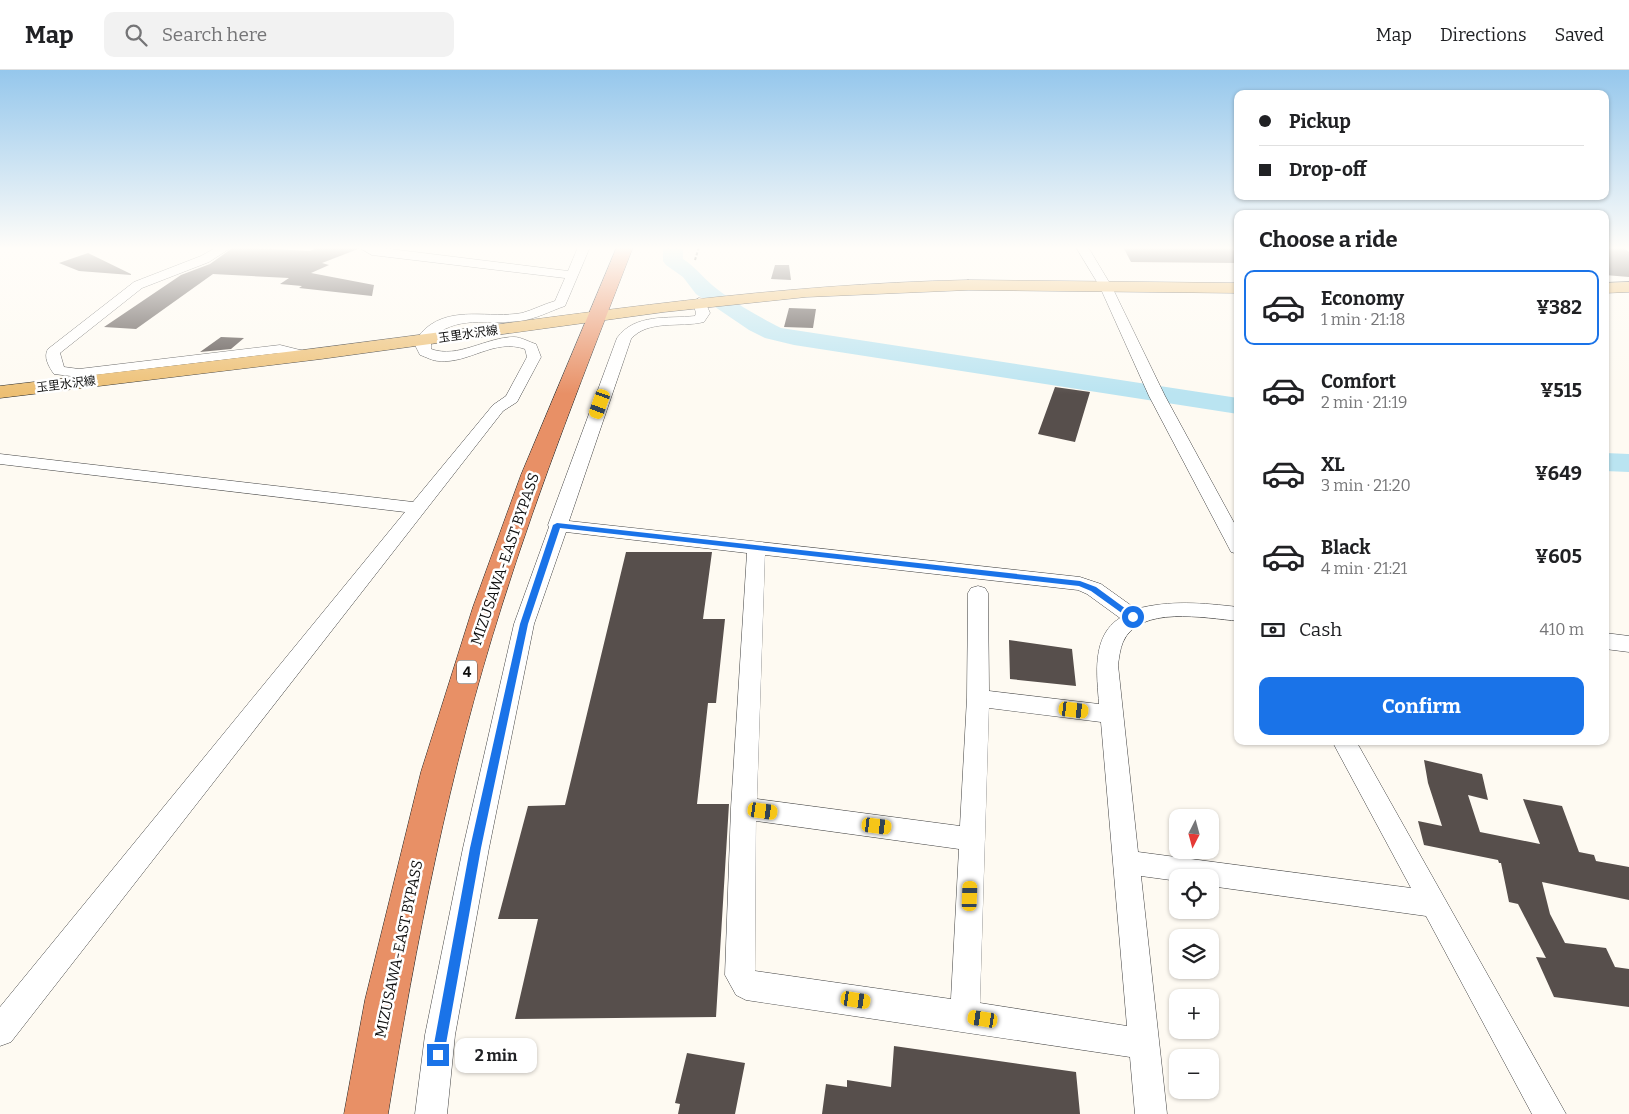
<!DOCTYPE html>
<meta charset="utf-8">
<style>
:root{--surface:#fff;--page:#f2f2f2;--text:#202124;--muted:#757577;--line:#e0e0e0;--accent:#1a73e8}
body{margin:0;font-family:Bitter,"Noto Sans JP",serif;background:var(--page);color:var(--text);height:100vh;display:flex;flex-direction:column;font-size:19px;white-space:nowrap}
*{box-sizing:border-box;margin:0}
p{font-size:16px;color:var(--muted)}
.icon{flex:none;width:28px;height:28px;fill:none;stroke:currentColor;stroke-width:2;stroke-linecap:round;stroke-linejoin:round}
.map{position:relative;flex:1;overflow:hidden}
.panel{position:absolute;left:1234px;top:140px;width:375px;height:535px;display:flex;flex-direction:column;background:var(--surface);border-radius:10px;box-shadow:0 1px 4px #0004}
.panel>*{flex:none}
.hud{position:absolute;left:1234px;top:20px;width:375px;height:110px;border-radius:10px;box-shadow:0 1px 4px #0004;display:grid;align-content:center;height:110px;padding:0 25px;background:var(--surface)}
.needle{width:32px;rotate:186deg}
.fabs{position:absolute;left:1169px;top:739px;display:grid;gap:10px}
.fabs a{display:grid;place-items:center;width:50px;height:50px;border-radius:10px;background:var(--surface);box-shadow:0 1px 4px #0004;font-size:25px}
.end{position:absolute;width:22px;height:22px;margin:-11px;border:6px solid #1a73e8;background:#fff;box-shadow:0 0 0 2px #fff}
.from{border-radius:50%}
.bubble{position:absolute;height:35px;border-radius:10px;background:var(--surface);box-shadow:0 1px 4px #0004;font-size:16px;font-weight:700;line-height:35px;text-align:center}
.car{position:absolute;width:15px;height:30px;margin:-15px -8px;border-radius:6px;box-shadow:0 0 4px 1px #0007;background:linear-gradient(#f5c518 24%,#345 0 40%,#f5c518 0 76%,#345 0 86%,#f5c518 0)}
.hud b{display:flex;align-items:center;gap:18px;height:48px;font-size:19px}
.hud b+b{border-top:1px solid var(--line)}
.hud i{width:12px;height:12px;background:var(--text)}
ul{padding:0;list-style:none}
li{display:flex;align-items:center;gap:15px;height:75px;margin:0 10px 8px;padding:0 15px;border:2px solid transparent;border-radius:10px}
li div{flex:1}
li b{display:block;font-size:19px}
li em{font-style:normal;font-weight:700}
li.selected{border-color:var(--accent)}
li>.icon{width:45px;height:45px;stroke-width:1.5}
h2{padding:0 25px;font-size:22px;line-height:60px}
.pay{display:flex;align-items:center;gap:12px;height:55px;padding:0 25px;font-size:19px}
.pay p{margin-inline-start:auto}
.action{display:flex;gap:10px;margin-top:auto;padding:10px 25px}
.action a{flex:1;height:58px;border-radius:10px;background:var(--accent);color:#fff;font-size:20px;font-weight:700;line-height:58px;text-align:center}
header{display:flex;align-items:center;gap:30px;box-sizing:border-box;height:70px;padding:0 25px;background:var(--surface);border-bottom:1px solid var(--line)}
header strong{font-size:24px}
nav{display:flex;gap:28px;margin-inline-start:auto;font-size:18px}
.search{width:350px;height:45px;background:var(--page);display:flex;align-items:center;gap:12px;box-sizing:border-box;padding:0 18px;border-radius:10px;color:var(--muted);font-size:19px}
.map>svg:first-child{display:block}
.lines{fill:none;stroke-linecap:round;stroke-linejoin:round}
.river{fill:#bae4f1;fill-rule:evenodd}
.building{fill:#574f4c}
.minor-casing{stroke:#424242;stroke-width:1}
.major-casing{stroke:#202020;stroke-width:1}
.highway-casing{stroke:#202020;stroke-width:1}
.path{stroke:#313131;stroke-width:2;stroke-dasharray:3 2;stroke-linecap:butt}
.minor{fill:#fff;fill-rule:evenodd}
.major{fill:#edbf73;fill-rule:evenodd}
.highway{fill:#e89066;fill-rule:evenodd}
.route{fill:#1a73e8}
.labels{text-anchor:middle;stroke-width:5;stroke-linejoin:round;paint-order:stroke}
.far-street-label{font-size:12px;fill:#0f0f0f;stroke:#fff}
.shield{fill:#fff;stroke:#575757;stroke-width:1}
.shield-label{font-size:14px;font-weight:bold;fill:#0f0f0f}
.street-label{font-size:15px;fill:#0f0f0f;stroke:#fff}
</style>
<header>
<strong>Map</strong>
<div class="search"><svg class="icon" aria-label="search" viewBox="0 0 24 24"><circle cx="10" cy="10" r="6"/><path d="M15 15l6 6"/></svg>Search here</div>
<nav><a>Map</a><a>Directions</a><a>Saved</a></nav>
</header>
<div class="map">
<svg width="1629" height="1044" viewBox="0 0 1629 1044">
<rect width="100%" height="100%" fill="#fefaf2"/>
<g class="lines">
<path class="river" d="M663 177H683V189C694 196 702 206 712 215 731 231 759 247 781 258L1238 328V344L794 275 765 268 749 260 696 224 683 207 666 195 663 191Z
M1605 383 1629 384V402L1605 401Z"/>
</g>
<path class="building" d="M234 177 310 181 318 177H356L358 179 322 193 329 195 311 203 374 215 372 226 299 218 302 216 280 214 289 208 213 204 136 259 104 257 181 205 210 194Z
M1123 177H1231L1238 186V193L1131 192Z
M1605 177 1624 178 1629 182V207L1605 205Z
M88 183 131 204V205L79 201 59 193Z
M775 195H789L791 210 771 209Z
M789 238 816 239 813 258 784 257Z
M221 267 244 268 231 279 200 282Z
M1055 317 1090 322 1075 372 1038 364Z
M626 482H712L703 549H725L716 633H708L697 734H729L716 947 515 949 538 849H498L528 736 565 735Z
M1009 570 1072 579 1076 616 1010 609Z
M1424 690 1482 704 1488 730 1468 725 1480 762 1540 774 1523 729 1562 736 1579 782 1594 785 1596 791 1629 797V830L1542 812 1550 844 1565 873 1606 878 1615 897 1629 899V937L1554 927 1536 887 1546 888 1518 834 1509 832 1501 793H1499L1498 790 1424 775 1418 751 1442 756 1428 713Z
M894 976 1076 1002 1080 1044H822L826 1014 847 1017V1010L891 1017Z
M687 983 745 993 735 1044H678L680 1034 675 1033Z"/>
<g class="lines">
<g class="minor-casing">
<path id="minor" d="M217 177H232L209 192 142 218 60 283 64 297 79 299 280 275 308 282 310 285 308 288 303 289 280 283 79 307 54 304C49 297 43 287 48 279L134 212 201 186Z
M358 177H374L568 201 578 177H590L565 236C550 241 536 249 520 251 489 255 454 244 431 270V279C458 289 486 267 514 267 521 267 529 272 536 274L541 287 517 332 503 341 11 972 0 976V937L405 442 0 394V384L413 432 493 335 506 326 527 287 525 279C494 268 469 294 439 291 433 291 426 287 420 285L415 275C416 269 420 264 425 259 452 235 490 249 522 243 533 240 544 234 555 231L565 208 372 185Z
M1076 177H1088L1112 217 1165 326 1238 460V484L1231 482 1229 478 1149 326 1100 217Z
M699 228 704 229 710 243 704 252C680 258 648 249 631 269L569 451 1080 507 1101 514 1136 539C1170 530 1203 533 1238 537V551C1205 548 1139 535 1123 572 1120 579 1119 588 1118 595L1138 782 1411 818 1332 671H1356L1566 1044H1532L1426 846 1210 816V808H1178V811L1141 806 1167 1044H1135L1130 987 746 930 736 925 725 905 731 738 747 483 566 462 534 554 489 778 455 965 447 1044H415L425 965 463 778 514 554 549 457 548 455 617 268C635 243 668 249 695 246L696 243 693 232ZM765 485 1078 520 1087 524 1120 548C1091 566 1097 606 1099 634L989 621 988 523 985 518 978 516 971 518 968 523 967 628 960 756 757 729ZM989 638 1101 652 1127 956 980 933ZM756 751 959 779 951 929 755 901Z
M1605 563 1629 566V582L1605 579Z"/>
</g>
<g class="major-casing">
<path id="major" d="M968 210 1238 213V223L968 220 806 227 664 242 321 289 0 328V316C134 300 269 285 403 267 592 242 777 214 968 210Z
M1629 212V222L1605 223V213Z"/>
</g>
<g class="highway-casing">
<path id="highway" d="M617 177H633C587 296 540 414 502 535 449 701 416 873 388 1044H344L365 930 421 702 473 537 521 405Z"/>
</g>
<path class="path" d="M695 190 699 177"/>
<use href="#minor" class="minor"/>
<use href="#major" class="major"/>
<use href="#highway" class="highway"/>
</g>
<linearGradient id="sky" x2="0" y2="1"><stop stop-color="#95c7ec"/><stop offset="0.55" stop-color="#fffdf9"/><stop offset="1" stop-color="#fffdf9" stop-opacity="0"/></linearGradient>
<rect width="1629" height="324" fill="url(#sky)"/>
<path class="route" d="M557 453 1080 511 1096 517 1137 547 1133 550 1130 549 1091 521 1079 516 560 458 528 554 481 778 444 985 442 989 438 991 433 989 432 985 470 778 520 554 553 455Z"/>
<g class="labels">
<g class="far-street-label">
<text transform="translate(468 264) rotate(-8)" y="4">玉里水沢線</text>
<text transform="translate(66 314) rotate(-7)" y="4">玉里水沢線</text>
</g>
<rect class="shield" x="457" y="590.5" width="20" height="23" rx="4"/>
<g class="shield-label">
<text x="467" y="607">4</text>
</g>
<g class="street-label">
<text transform="translate(505 489) rotate(-71)" y="5">MIZUSAWA-EAST BYPASS</text>
<text transform="translate(399 879) rotate(-78)" y="5">MIZUSAWA-EAST BYPASS</text>
</g>
</g>
</svg>
<div class="fabs">
<a><svg class="needle" viewBox="-14 -14 28 28"><path d="M0-13l5 13h-10z" fill="#e53935"/><path d="M0 13l5-13h-10z" fill="#757577"/></svg></a>
<a><svg class="icon" aria-label="locate" viewBox="0 0 24 24"><circle cx="12" cy="12" r="6"/><path d="M12 2v4M12 18v4M2 12h4M18 12h4"/></svg></a>
<a><svg class="icon" aria-label="layers" viewBox="0 0 24 24"><path d="M12 4l9 5-9 5-9-5zM3 14l9 5 9-5"/></svg></a>
<a>+</a>
<a>−</a>
</div>
<i class="end from" style="left:1133px;top:547px"></i>
<i class="end" style="left:438px;top:985px"></i>
<div class="bubble" style="left:455px;top:968px;width:82px">2 min</div>
<i class="car" style="left:600px;top:334px;rotate:200deg"></i>
<i class="car" style="left:1074px;top:640px;rotate:97deg"></i>
<i class="car" style="left:763px;top:741px;rotate:98deg"></i>
<i class="car" style="left:877px;top:756px;rotate:97deg"></i>
<i class="car" style="left:970px;top:826px;rotate:2deg"></i>
<i class="car" style="left:856px;top:930px;rotate:99deg"></i>
<i class="car" style="left:983px;top:949px;rotate:279deg"></i>
<div class="hud">
<b><i class="from"></i>Pickup</b>
<b><i></i>Drop-off</b>
</div>
<section class="panel">
<h2>Choose a ride</h2>
<ul>
<li class="selected"><svg class="icon" aria-label="car" viewBox="0 0 24 24"><path d="M5 17H2v-5l4-1 3-4h7l3 4 3 1v5h-3M9 17h6M6 11h13"/><circle cx="7" cy="17" r="2"/><circle cx="17" cy="17" r="2"/></svg><div><b>Economy</b><p>1 min · 21:18</p></div><em>¥382</em></li>
<li><svg class="icon" aria-label="car" viewBox="0 0 24 24"><path d="M5 17H2v-5l4-1 3-4h7l3 4 3 1v5h-3M9 17h6M6 11h13"/><circle cx="7" cy="17" r="2"/><circle cx="17" cy="17" r="2"/></svg><div><b>Comfort</b><p>2 min · 21:19</p></div><em>¥515</em></li>
<li><svg class="icon" aria-label="car" viewBox="0 0 24 24"><path d="M5 17H2v-5l4-1 3-4h7l3 4 3 1v5h-3M9 17h6M6 11h13"/><circle cx="7" cy="17" r="2"/><circle cx="17" cy="17" r="2"/></svg><div><b>XL</b><p>3 min · 21:20</p></div><em>¥649</em></li>
<li><svg class="icon" aria-label="car" viewBox="0 0 24 24"><path d="M5 17H2v-5l4-1 3-4h7l3 4 3 1v5h-3M9 17h6M6 11h13"/><circle cx="7" cy="17" r="2"/><circle cx="17" cy="17" r="2"/></svg><div><b>Black</b><p>4 min · 21:21</p></div><em>¥605</em></li>
</ul>
<div class="pay"><svg class="icon" aria-label="cash" viewBox="0 0 24 24"><path d="M3 7h18v10H3z"/><circle cx="12" cy="12" r="2"/></svg>Cash<p>410 m</p></div>
<div class="action"><a>Confirm</a></div>
</section>
</div>
